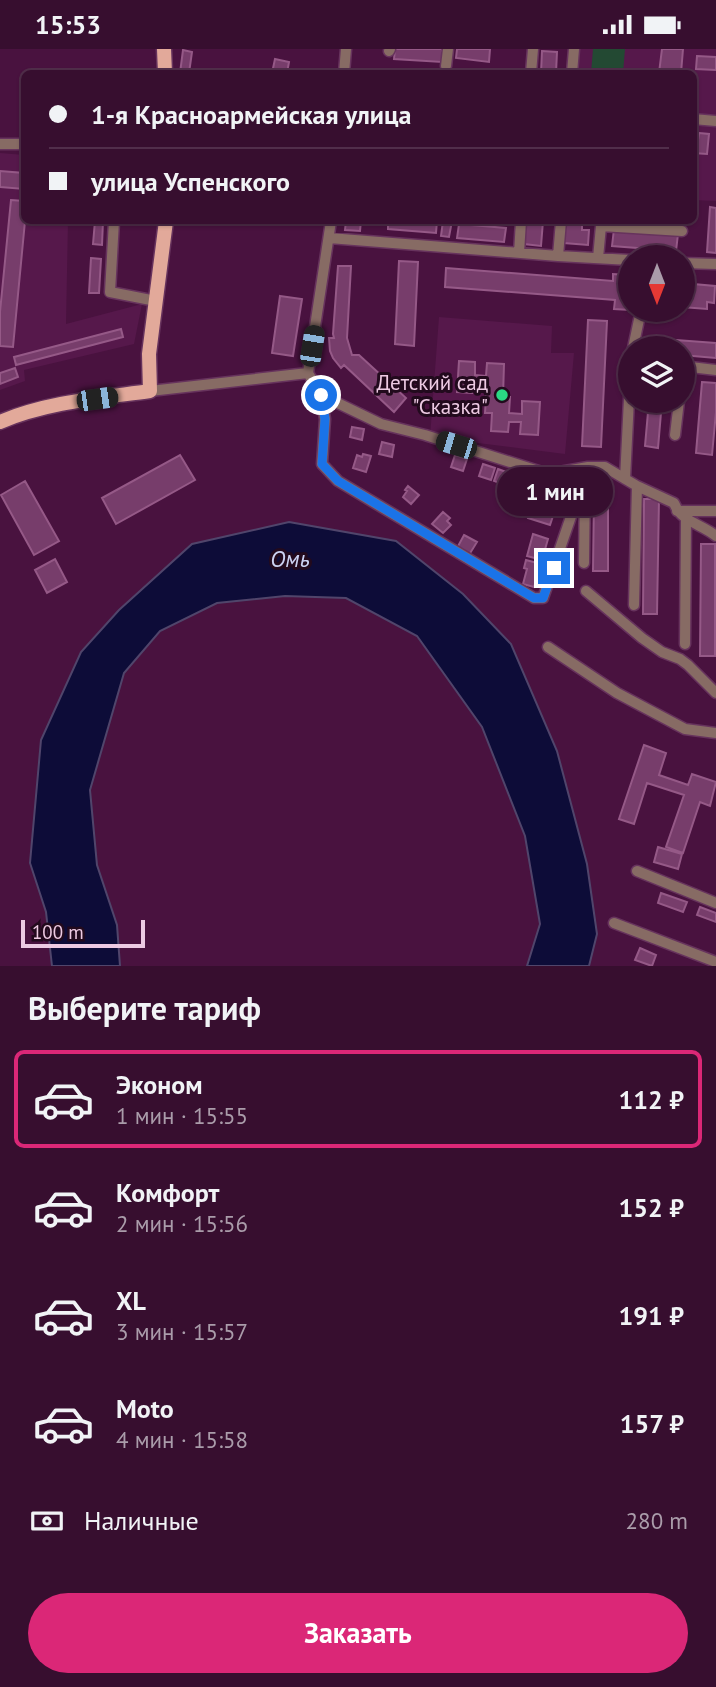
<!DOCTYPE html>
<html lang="ru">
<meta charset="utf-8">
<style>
:root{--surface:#370e2f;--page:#3e1737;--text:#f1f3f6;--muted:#aa9caa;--line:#512e4b;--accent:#db2777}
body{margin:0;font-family:"PT Sans",sans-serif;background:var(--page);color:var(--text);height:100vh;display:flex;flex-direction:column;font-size:26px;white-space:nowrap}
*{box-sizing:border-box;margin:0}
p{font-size:23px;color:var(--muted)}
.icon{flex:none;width:38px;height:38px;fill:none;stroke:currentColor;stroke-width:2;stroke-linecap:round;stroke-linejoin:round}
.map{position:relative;height:917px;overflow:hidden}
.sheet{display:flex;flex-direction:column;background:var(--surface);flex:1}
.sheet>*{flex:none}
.hud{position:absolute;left:21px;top:21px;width:676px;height:154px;border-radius:10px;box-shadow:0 2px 5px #0004,0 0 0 2px var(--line);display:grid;align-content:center;height:154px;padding:0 28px;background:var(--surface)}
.needle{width:46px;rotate:180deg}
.tools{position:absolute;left:618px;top:196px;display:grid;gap:14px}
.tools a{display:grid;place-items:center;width:77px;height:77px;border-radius:50%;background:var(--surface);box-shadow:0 2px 5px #0004,0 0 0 2px var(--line);font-size:35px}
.scale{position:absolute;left:21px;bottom:18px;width:124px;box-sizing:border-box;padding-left:7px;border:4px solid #edcae3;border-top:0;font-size:19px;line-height:24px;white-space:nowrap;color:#edcae3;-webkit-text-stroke:5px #220a1d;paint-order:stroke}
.end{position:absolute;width:32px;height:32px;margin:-16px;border:9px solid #1a73e8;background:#fff;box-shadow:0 0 0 4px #fff}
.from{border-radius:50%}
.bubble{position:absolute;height:49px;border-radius:24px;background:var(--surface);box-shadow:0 2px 5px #0004,0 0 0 2px var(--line);font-size:23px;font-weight:700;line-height:49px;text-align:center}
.car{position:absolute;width:21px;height:42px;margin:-21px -10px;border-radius:9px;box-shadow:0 0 5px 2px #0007;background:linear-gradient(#222 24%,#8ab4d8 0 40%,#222 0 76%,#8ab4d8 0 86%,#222 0)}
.hud b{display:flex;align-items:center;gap:24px;height:66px;font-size:26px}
.hud b+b{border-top:2px solid var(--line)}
.hud i{width:18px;height:18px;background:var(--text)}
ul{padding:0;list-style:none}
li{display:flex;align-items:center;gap:21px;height:98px;margin:0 14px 10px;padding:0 14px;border:4px solid transparent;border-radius:10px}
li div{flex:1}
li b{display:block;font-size:26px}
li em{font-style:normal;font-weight:700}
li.current{border-color:var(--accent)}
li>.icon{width:63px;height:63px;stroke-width:1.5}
h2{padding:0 28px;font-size:32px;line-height:84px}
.pay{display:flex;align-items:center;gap:18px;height:77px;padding:0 28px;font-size:26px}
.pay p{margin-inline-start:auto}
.button{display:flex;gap:14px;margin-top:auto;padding:14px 28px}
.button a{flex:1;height:80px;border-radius:42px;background:var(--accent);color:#fff;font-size:28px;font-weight:700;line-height:80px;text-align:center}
.status{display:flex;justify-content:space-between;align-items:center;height:49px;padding:0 35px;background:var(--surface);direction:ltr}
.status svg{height:19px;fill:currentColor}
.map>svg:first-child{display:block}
.built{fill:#56184b}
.green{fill:#234933}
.water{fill:#0d0c38;stroke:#50456b;stroke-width:2}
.building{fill:#773d6b;stroke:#955987;stroke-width:2}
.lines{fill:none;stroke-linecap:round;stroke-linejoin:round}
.minor-casing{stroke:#67335d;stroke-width:13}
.major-casing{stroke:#67335d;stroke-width:17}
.minor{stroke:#876b64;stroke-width:10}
.major{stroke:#e2a99a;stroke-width:14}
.route{stroke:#1a73e8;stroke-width:9}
.poi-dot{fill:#2ad884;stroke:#220a1d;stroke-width:2.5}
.labels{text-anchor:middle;stroke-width:6;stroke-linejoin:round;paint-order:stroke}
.poi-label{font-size:21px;fill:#edcae3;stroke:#220a1d;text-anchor:end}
.water-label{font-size:23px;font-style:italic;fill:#cbd2f2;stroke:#220a1d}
</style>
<div class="status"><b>15:53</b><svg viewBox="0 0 49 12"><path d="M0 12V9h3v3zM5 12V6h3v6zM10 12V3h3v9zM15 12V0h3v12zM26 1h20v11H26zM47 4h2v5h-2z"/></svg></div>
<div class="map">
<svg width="716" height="917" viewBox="0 0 716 917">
<rect width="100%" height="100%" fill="#49123f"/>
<path class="built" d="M580 0H716V66L693 64V24H578Z
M693 75 716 77V152L693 151Z
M0 104 24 106V172H68L66 275 142 255 134 295 24 321 25 332 0 341Z
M439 268 552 277 551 304H574L565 405 430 388Z"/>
<path class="green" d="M593 0H625L623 24H591Z"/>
<path class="water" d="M289 473 396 492 463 545 511 595 557 702 587 815 597 885 589 917H527L540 875 525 787 482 678 417 587 346 549 285 547 217 554 160 582 124 624 90 741 97 816 117 876 120 917H52L46 863 30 814 41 691 81 603 119 561 192 495Z"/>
<path class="building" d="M395 0H442V13L394 10Z
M457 0H490L489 13 456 9Z
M662 0H683L681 24H659Z
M183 1 192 3 189 24H180Z
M542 2 557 3 556 24H541Z
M697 7 716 8V21L696 20Z
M275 10 289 13 287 24H272Z
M699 84 709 85 707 105 693 104V91H698Z
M0 122 24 124V140L0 138Z
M11 151 24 152 25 172 13 298 0 297V263Z
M710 158 716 159V204L707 203Z
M95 172H103L102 196 93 195Z
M346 172H361L360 182 345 181Z
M388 172H437L436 184 388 180Z
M443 172H452L449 188 441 187Z
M526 172H543L541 197 524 195Z
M566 172H582V181H589L588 196 564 194Z
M459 175 506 179 504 193 457 189Z
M614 180 678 185 676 202 612 197Z
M91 209 101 210 99 244H89Z
M399 212 418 213 414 297 395 295Z
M338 217H351L347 289 352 306H359L406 349 394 363 344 316 341 319 333 309 330 302 329 289H334L333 285Z
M446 219 613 232V225L630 226V261L614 260 615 251 445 238Z
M682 234 715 237 714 254 707 253V260L682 258Z
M280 247 302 250 293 307 272 304Z
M588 271 607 272 601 398 582 397Z
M121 280 123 288 16 316 14 308Z
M649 289 716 294V309L682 306V299H649Z
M459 312 475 313V326L486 327 487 314 504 315 503 348H510L509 364 522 365V352L540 353 538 386 520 385 521 373H509L508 383 491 382 492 364H485L487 334 472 333V344L457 343Z
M15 319 18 328 0 335V324Z
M702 333 716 334V363L712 406 696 404Z
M649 352H662L658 399 645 397Z
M352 378 364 380 362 391 350 388Z
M382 393 394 396 392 408 379 405Z
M363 405 371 407 366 423 353 419 357 406 362 408Z
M180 406 195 431 116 475 102 449Z
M455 406 467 410 463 422 451 418Z
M483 415 495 419 491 431 479 427Z
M498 420 509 424 505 436 494 432Z
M529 431 541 434 538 444 526 441Z
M25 432 59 492 34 506 1 446Z
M408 437 419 446 411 455 403 448 407 442 405 441Z
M594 448H608V522H593Z
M644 450H659L657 565H643Z
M530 460 553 467 550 476 528 469Z
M443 463 450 469 447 472 451 476 443 484 432 475Z
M533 485 548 490 542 511 527 507Z
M464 486 477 493 469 506 457 499Z
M701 495H715V607H700Z
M55 510 67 533 47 544 35 521Z
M526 511 541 515 534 538 523 535 527 520 524 519Z
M644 696 666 704 659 726 688 736 692 725 716 733 710 757 700 753 683 804 666 798 684 746 647 734 634 775 619 770Z
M658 798 682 805 678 820 654 813Z
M661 844 687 853 683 863 658 854Z
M700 858 716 864V873L697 866Z
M640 899 656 906 652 917 635 911Z"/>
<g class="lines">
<g class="minor-casing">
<path id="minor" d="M389 2 390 0
M446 17 448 0
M344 24 346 0
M531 24 533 0
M572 24 574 0
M693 70 716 72
M0 95H24
M114 172 110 243 156 252
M331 172 308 324 321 346 325 370 322 415 338 432 534 549H543L588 418
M329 189 558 207 630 211
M519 204 521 172
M558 207 561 172
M598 209 601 177 682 182
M682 214 716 215
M633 299 641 261
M682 317 716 321
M150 342 308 324
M321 346 381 375 425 386 548 425 588 418H605L637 437 674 454C681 473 702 475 716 487
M675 386 679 352
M625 430 630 330
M677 462H716
M584 514 585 435
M586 542 642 589 662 603 680 610 688 616 716 644
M634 556 637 437
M685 595 686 469
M548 598 617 644 685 680 716 684
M637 822 716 854
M614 874 716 913"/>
</g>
<g class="major-casing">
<path id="major" d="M164 0 165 24
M0 373C47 353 100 349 150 342L149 305 166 172"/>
</g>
<use href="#minor" class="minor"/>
<use href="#major" class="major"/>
</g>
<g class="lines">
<path class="route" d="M321 346 325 370 322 415 338 432 534 549H543L554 519"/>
</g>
<circle class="poi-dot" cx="502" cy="346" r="7"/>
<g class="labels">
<g class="poi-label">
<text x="488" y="341">Детский сад<tspan x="488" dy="24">"Сказка"</tspan></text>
</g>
<g class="water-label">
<text x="290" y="518">Омь</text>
</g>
</g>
</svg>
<div class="tools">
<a><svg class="needle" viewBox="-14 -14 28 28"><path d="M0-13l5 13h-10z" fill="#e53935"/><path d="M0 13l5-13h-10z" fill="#aa9caa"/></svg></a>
<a><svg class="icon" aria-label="layers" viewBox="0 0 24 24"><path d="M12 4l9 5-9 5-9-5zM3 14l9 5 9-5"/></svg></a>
</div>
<div class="scale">100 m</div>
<i class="end from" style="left:321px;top:346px"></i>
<i class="end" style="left:554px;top:519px"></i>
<div class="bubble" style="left:497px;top:418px;width:116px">1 мин</div>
<i class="car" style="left:312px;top:297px;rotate:9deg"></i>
<i class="car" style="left:97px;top:350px;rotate:82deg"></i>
<i class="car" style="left:456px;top:396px;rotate:287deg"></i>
<div class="hud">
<b><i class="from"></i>1-я Красноармейская улица</b>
<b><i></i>улица Успенского</b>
</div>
</div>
<section class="sheet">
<h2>Выберите тариф</h2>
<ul>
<li class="current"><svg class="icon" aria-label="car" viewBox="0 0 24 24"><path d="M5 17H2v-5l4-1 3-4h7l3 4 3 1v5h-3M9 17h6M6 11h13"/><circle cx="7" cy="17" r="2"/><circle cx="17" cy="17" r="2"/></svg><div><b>Эконом</b><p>1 мин · 15:55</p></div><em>112 ₽</em></li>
<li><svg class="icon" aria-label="car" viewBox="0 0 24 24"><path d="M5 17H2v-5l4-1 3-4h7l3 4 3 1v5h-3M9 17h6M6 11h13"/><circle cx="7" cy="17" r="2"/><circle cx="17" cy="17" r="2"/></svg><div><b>Комфорт</b><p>2 мин · 15:56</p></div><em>152 ₽</em></li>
<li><svg class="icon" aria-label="car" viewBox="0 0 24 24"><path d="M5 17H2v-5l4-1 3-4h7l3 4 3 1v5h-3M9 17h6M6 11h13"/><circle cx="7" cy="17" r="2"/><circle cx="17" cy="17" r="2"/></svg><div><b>XL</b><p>3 мин · 15:57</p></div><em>191 ₽</em></li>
<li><svg class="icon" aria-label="car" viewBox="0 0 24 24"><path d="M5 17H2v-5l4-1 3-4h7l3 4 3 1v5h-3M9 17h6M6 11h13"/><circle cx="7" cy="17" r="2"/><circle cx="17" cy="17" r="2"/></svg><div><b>Moto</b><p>4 мин · 15:58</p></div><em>157 ₽</em></li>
</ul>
<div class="pay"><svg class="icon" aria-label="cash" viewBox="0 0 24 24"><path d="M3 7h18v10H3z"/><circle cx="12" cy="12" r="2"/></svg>Наличные<p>280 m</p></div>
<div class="button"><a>Заказать</a></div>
</section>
